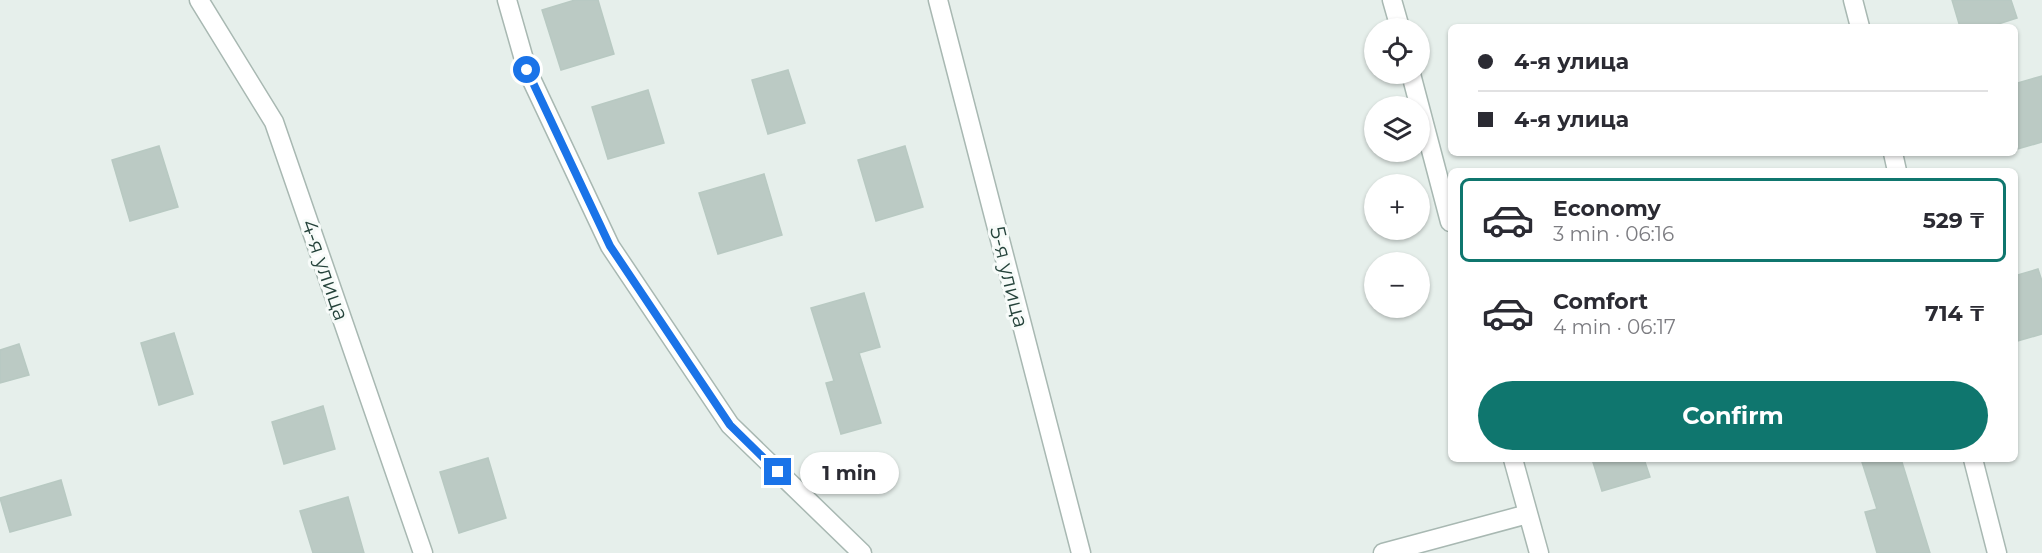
<!DOCTYPE html>
<meta charset="utf-8">
<style>
:root{--surface:#fff;--page:#f7f7f7;--text:#2b2b33;--muted:#7c7c81;--line:#e1e1e2;--accent:#0f766e}
body{margin:0;font-family:Montserrat,sans-serif;background:var(--page);color:var(--text);height:100vh;display:flex;flex-direction:column;font-size:22px;white-space:nowrap}
*{box-sizing:border-box;margin:0}
p{font-size:20px;color:var(--muted)}
.icon{flex:none;width:33px;height:33px;fill:none;stroke:currentColor;stroke-width:2;stroke-linecap:round;stroke-linejoin:round}
.map{position:relative;flex:1;overflow:hidden}
.details{position:absolute;left:1448px;top:168px;width:570px;height:294px;display:flex;flex-direction:column;background:var(--surface);border-radius:9px;box-shadow:0 2px 4px #0004}
.details>*{flex:none}
.banner{position:absolute;left:1448px;top:24px;width:570px;height:132px;border-radius:9px;box-shadow:0 2px 4px #0004;display:grid;align-content:center;height:132px;padding:0 30px;background:var(--surface)}
.buttons{position:absolute;left:1364px;top:18px;display:grid;gap:12px}
.buttons a{display:grid;place-items:center;width:66px;height:66px;border-radius:50%;background:var(--surface);box-shadow:0 2px 4px #0004;font-size:30px}
.end{position:absolute;width:27px;height:27px;margin:-14px;border:8px solid #1a73e8;background:#fff;box-shadow:0 0 0 3px #fff}
.from{border-radius:50%}
.bubble{position:absolute;height:42px;border-radius:21px;background:var(--surface);box-shadow:0 2px 4px #0004;font-size:20px;font-weight:700;line-height:42px;text-align:center}
.banner b{display:flex;align-items:center;gap:21px;height:57px;font-size:22px}
.banner b+b{border-top:2px solid var(--line)}
.banner i{width:15px;height:15px;background:var(--text)}
ul{padding:10px 0 0;list-style:none}
li{display:flex;align-items:center;gap:18px;height:84px;margin:0 12px 9px;padding:0 18px;border:3px solid transparent;border-radius:9px}
li div{flex:1}
li b{display:block;font-size:22px}
li em{font-style:normal;font-weight:700}
li.current{border-color:var(--accent)}
li>.icon{width:54px;height:54px;stroke-width:1.5}
.button{display:flex;gap:12px;margin-top:auto;padding:12px 30px}
.button a{flex:1;height:69px;border-radius:36px;background:var(--accent);color:#fff;font-size:24px;font-weight:700;line-height:69px;text-align:center}
.map>svg:first-child{display:block}
.building{fill:#bbcac4;stroke:#b8c9c2;stroke-width:1.5}
.lines{fill:none;stroke-linecap:round;stroke-linejoin:round}
.street-casing{stroke:#a8b8b2;stroke-width:21}
.street{stroke:#fff;stroke-width:18}
.route{stroke:#1a73e8;stroke-width:8}
.labels{text-anchor:middle;stroke-width:6;stroke-linejoin:round;paint-order:stroke}
.street-label{font-size:21px;fill:#24423a;stroke:#f7fbf9}
</style>
<div class="map">
<svg width="2042" height="553" viewBox="0 0 2042 553">
<rect width="100%" height="100%" fill="#e6efeb"/>
<path class="building" d="M575 0H598L614 54 561 70 542 10Z
M1952 0H2011L2017 18 1989 27H1960Z
M788 70 805 123 768 134 752 80Z
M2042 76V142L2014 150V84Z
M648 90 664 143 608 159 592 107Z
M159 146 178 207 130 221 112 160Z
M905 146 923 207 876 221 858 160Z
M764 174 782 235 718 254 699 193Z
M2038 269 2042 281V334L2014 342V276Z
M864 293 880 347 859 353 881 423 841 434 826 383 834 381 811 308Z
M174 333 193 394 159 405 141 343Z
M19 344 29 375 0 383V350Z
M323 406 335 449 284 464 272 422Z
M488 458 506 518 459 533 440 472Z
M1592 459H1644L1650 477 1602 491Z
M1861 459H1901L1930 553H1877L1865 512 1877 509Z
M61 480 71 515 10 532 0 498Z
M348 497 364 553H313L300 511Z"/>
<g class="lines">
<g class="street-casing">
<path id="street" d="M199 0 274 122 423 553
M507 0 527 70 610 246 730 425 862 553
M938 0 1081 553
M1392 0 1400 28
M1853 0 1860 27
M1411 74 1450 222
M1893 153 1897 171
M1513 459 1539 553
M1973 459 1997 553
M1383 553 1528 514"/>
</g>
<use href="#street" class="street"/>
</g>
<g class="lines">
<path class="route" d="M527 70 610 246 730 425 778 472"/>
</g>
<g class="labels">
<g class="street-label">
<text transform="translate(325 270) rotate(71)" y="7">4-я улица</text>
<text transform="translate(1009 277) rotate(76)" y="7">5-я улица</text>
</g>
</g>
</svg>
<div class="buttons">
<a><svg class="icon" aria-label="locate" viewBox="0 0 24 24"><circle cx="12" cy="12" r="6"/><path d="M12 2v4M12 18v4M2 12h4M18 12h4"/></svg></a>
<a><svg class="icon" aria-label="layers" viewBox="0 0 24 24"><path d="M12 4l9 5-9 5-9-5zM3 14l9 5 9-5"/></svg></a>
<a>+</a>
<a>−</a>
</div>
<i class="end from" style="left:527px;top:70px"></i>
<i class="end" style="left:778px;top:472px"></i>
<div class="bubble" style="left:800px;top:452px;width:99px">1 min</div>
<div class="banner">
<b><i class="from"></i>4-я улица</b>
<b><i></i>4-я улица</b>
</div>
<section class="details">
<ul>
<li class="current"><svg class="icon" aria-label="car" viewBox="0 0 24 24"><path d="M5 17H2v-5l4-1 3-4h7l3 4 3 1v5h-3M9 17h6M6 11h13"/><circle cx="7" cy="17" r="2"/><circle cx="17" cy="17" r="2"/></svg><div><b>Economy</b><p>3 min · 06:16</p></div><em>529 ₸</em></li>
<li><svg class="icon" aria-label="car" viewBox="0 0 24 24"><path d="M5 17H2v-5l4-1 3-4h7l3 4 3 1v5h-3M9 17h6M6 11h13"/><circle cx="7" cy="17" r="2"/><circle cx="17" cy="17" r="2"/></svg><div><b>Comfort</b><p>4 min · 06:17</p></div><em>714 ₸</em></li>
</ul>
<div class="button"><a>Confirm</a></div>
</section>
</div>
